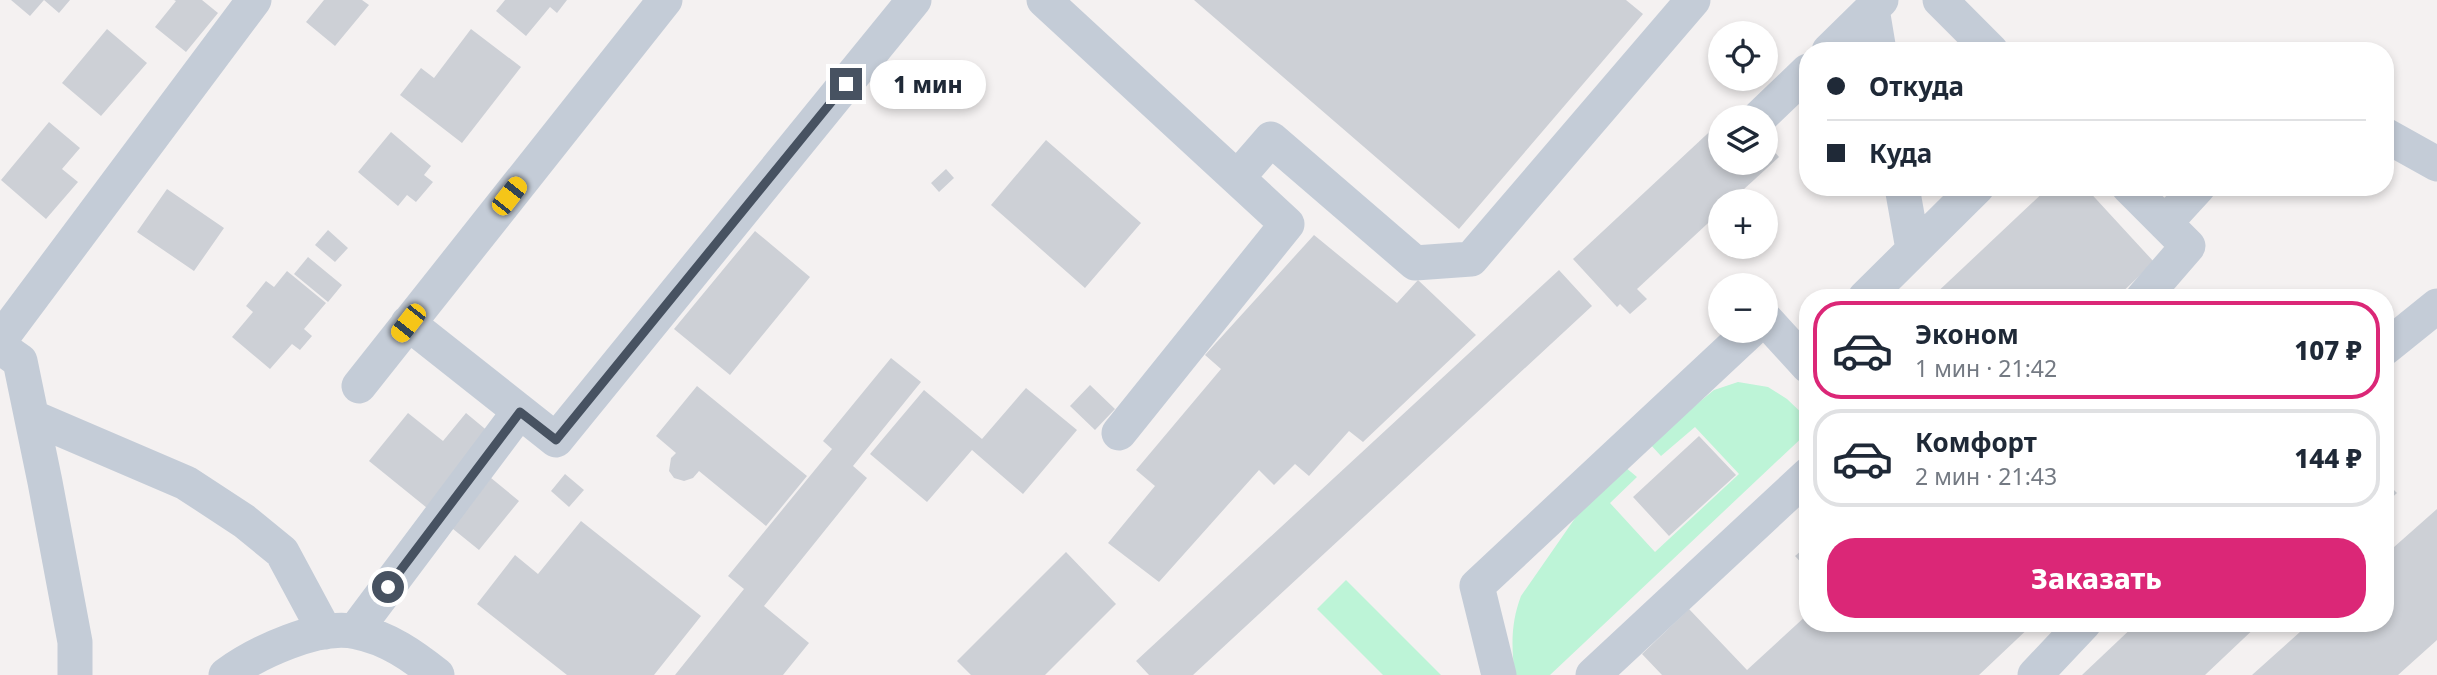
<!DOCTYPE html>
<html lang="ru">
<meta charset="utf-8">
<style>
:root{--surface:#fff;--page:#f2f2f3;--text:#1f2937;--muted:#747a83;--line:#e0e1e3;--accent:#db2777}
body{margin:0;font-family:"Noto Sans",sans-serif;background:var(--page);color:var(--text);height:100vh;display:flex;flex-direction:column;font-size:26px;white-space:nowrap}
*{box-sizing:border-box;margin:0}
p{font-size:23px;color:var(--muted)}
.icon{flex:none;width:38px;height:38px;fill:none;stroke:currentColor;stroke-width:2;stroke-linecap:round;stroke-linejoin:round}
.map{position:relative;flex:1;overflow:hidden}
.details{position:absolute;left:1799px;top:289px;width:595px;height:343px;display:flex;flex-direction:column;background:var(--surface);border-radius:28px;box-shadow:0 4px 10px #0003}
.details>*{flex:none}
.top-card{position:absolute;left:1799px;top:42px;width:595px;height:154px;border-radius:28px;box-shadow:0 4px 10px #0003;display:grid;align-content:center;height:154px;padding:0 28px;background:var(--surface)}
.fabs{position:absolute;left:1708px;top:21px;display:grid;gap:14px}
.fabs a{display:grid;place-items:center;width:70px;height:70px;border-radius:50%;background:var(--surface);box-shadow:0 4px 10px #0003;font-size:35px}
.end{position:absolute;width:32px;height:32px;margin:-16px;border:9px solid #475261;background:#fff;box-shadow:0 0 0 4px #fff}
.from{border-radius:50%}
.bubble{position:absolute;height:49px;border-radius:24px;background:var(--surface);box-shadow:0 4px 10px #0003;font-size:23px;font-weight:800;line-height:49px;text-align:center}
.car{position:absolute;width:21px;height:42px;margin:-21px -10px;border-radius:9px;box-shadow:0 0 5px 2px #0007;background:linear-gradient(#f5c518 24%,#345 0 40%,#f5c518 0 76%,#345 0 86%,#f5c518 0)}
.top-card b{display:flex;align-items:center;gap:24px;height:66px;font-size:26px}
.top-card b+b{border-top:2px solid var(--line)}
.top-card i{width:18px;height:18px;background:var(--text)}
ul{padding:12px 0 0;list-style:none}
li{display:flex;align-items:center;gap:21px;height:98px;margin:0 14px 10px;padding:0 14px;border:4px solid var(--line);border-radius:28px}
li div{flex:1}
li b{display:block;font-size:26px}
li em{font-style:normal;font-weight:800}
li.active{border-color:var(--accent)}
li>.icon{width:63px;height:63px;stroke-width:1.5}
.cta{display:flex;gap:14px;margin-top:auto;padding:14px 28px}
.cta a{flex:1;height:80px;border-radius:28px;background:var(--accent);color:#fff;font-size:28px;font-weight:800;line-height:80px;text-align:center}
.map>svg:first-child{display:block}
.green{fill:#bdf4d7}
.building{fill:#cdd0d6}
.lines{fill:none;stroke-linecap:round;stroke-linejoin:round}
.minor{stroke:#c4ccd7;stroke-width:35}
.route{stroke:#475261;stroke-width:9}
</style>
<div class="map">
<svg width="2437" height="675" viewBox="0 0 2437 675">
<rect width="100%" height="100%" fill="#f4f1f1"/>
<path class="green" d="M1738 382 1768 387 1787 399 1808 419V432L1550 675H1515C1511 647 1511 622 1521 596L1587 501 1625 467 1637 477 1610 503 1655 552 1739 474 1695 427 1661 456 1649 443 1714 390Z
M1346 580 1441 675H1383L1317 609Z"/>
<path class="building" d="M11 0H44L30 16Z
M44 0H70L59 13Z
M174 0H202L218 13 186 52 155 27 176 1Z
M324 0H362L369 5 335 46 306 22Z
M505 0H567L557 13 550 7 526 36 496 11Z
M1194 0H1626L1643 14 1459 229Z
M107 29 147 63 101 116 62 83Z
M471 29 521 67 462 143 400 95 421 68 434 78Z
M49 122 80 148 62 169 78 182 46 219 1 180Z
M1720 122V163H1766V142L1779 157 1731 201H1720V212L1637 289 1647 299 1630 314 1620 304 1617 307 1573 259Z
M391 132 431 166 424 175 433 182 416 202 407 195 398 206 358 172Z
M1046 140 1141 223 1085 288 991 205Z
M946 169 954 178 939 192 931 183Z
M2049 187H2085L2154 262 2116 298H1931Z
M167 189 224 228 194 271 137 232Z
M328 230 348 248 335 262 315 245Z
M755 231 810 277 730 375 674 329Z
M1314 235 1397 303 1418 280 1476 335 1363 442 1349 431 1309 476 1295 464 1274 485 1259 470 1159 582 1108 543 1155 486 1136 470 1221 369 1205 355Z
M308 257 342 285 328 302 294 274Z
M1559 270 1592 306 1193 675H1149L1136 661Z
M287 271 326 303 304 329 312 336 300 350 292 344 270 369 232 337 253 312 246 306 266 281 274 287Z
M891 358 921 382 853 466 867 478 764 606 809 643 783 675H675L744 589 728 576 832 449 823 441Z
M1090 385 1115 409 1095 430 1070 406Z
M697 386 807 476 766 526 699 471 693 478 684 481 674 478 669 471 671 458 676 453 656 436Z
M1026 388 1077 430 1023 494 972 450 927 502 870 454 924 390 982 439Z
M408 413 443 441 466 413 490 433 469 460 519 501 479 550 369 461Z
M1699 436 1736 475 1669 536 1633 497Z
M565 474 584 490 569 507 551 491Z
M2385 481 2397 493 2385 504Z
M2437 509V640L2398 675H2252L2310 623H2385V555Z
M581 521 701 616 654 675H567L477 604 515 555 538 574Z
M1808 545V570L1795 556Z
M1066 552 1116 604 1045 675H971L957 661Z
M1689 609 1747 670 1808 614V623H2034L1979 675H1662L1642 654Z
M2137 623H2260L2205 675H2082Z"/>
<g class="lines">
<path class="minor" d="M1044 0 1287 224 1119 433
M1940 0 1991 51
M1872 9 1879 51
M1829 51 1881 0
M1760 117 1808 71
M2385 135 2437 164
M1238 177 1271 139 1415 263 1471 259 1693 0
M1902 187 1913 249
M2129 187 2188 246 2143 298
M2165 223 2198 187
M1865 298 1977 187
M1766 320 1808 366
M408 323 556 440 914 0
M0 340 254 0
M0 347 20 361 45 482 75 642V675
M2385 348 2437 306
M359 386 665 0
M32 417 186 483 244 521 282 552 325 632
M355 631 519 412
M226 675C256 653 319 623 357 632 388 638 413 656 437 675
M1499 675 1477 586 1750 331
M1593 675 1808 475
M2035 675 2084 623"/>
</g>
<g class="lines">
<path class="route" d="M388 587 520 412 556 440 846 84"/>
</g>
</svg>
<div class="fabs">
<a><svg class="icon" aria-label="locate" viewBox="0 0 24 24"><circle cx="12" cy="12" r="6"/><path d="M12 2v4M12 18v4M2 12h4M18 12h4"/></svg></a>
<a><svg class="icon" aria-label="layers" viewBox="0 0 24 24"><path d="M12 4l9 5-9 5-9-5zM3 14l9 5 9-5"/></svg></a>
<a>+</a>
<a>−</a>
</div>
<i class="end from" style="left:388px;top:587px"></i>
<i class="end" style="left:846px;top:84px"></i>
<div class="bubble" style="left:870px;top:60px;width:116px">1 мин</div>
<i class="car" style="left:509px;top:196px;rotate:38deg"></i>
<i class="car" style="left:408px;top:323px;rotate:218deg"></i>
<div class="top-card">
<b><i class="from"></i>Откуда</b>
<b><i></i>Куда</b>
</div>
<section class="details">
<ul>
<li class="active"><svg class="icon" aria-label="car" viewBox="0 0 24 24"><path d="M5 17H2v-5l4-1 3-4h7l3 4 3 1v5h-3M9 17h6M6 11h13"/><circle cx="7" cy="17" r="2"/><circle cx="17" cy="17" r="2"/></svg><div><b>Эконом</b><p>1 мин · 21:42</p></div><em>107 ₽</em></li>
<li><svg class="icon" aria-label="car" viewBox="0 0 24 24"><path d="M5 17H2v-5l4-1 3-4h7l3 4 3 1v5h-3M9 17h6M6 11h13"/><circle cx="7" cy="17" r="2"/><circle cx="17" cy="17" r="2"/></svg><div><b>Комфорт</b><p>2 мин · 21:43</p></div><em>144 ₽</em></li>
</ul>
<div class="cta"><a>Заказать</a></div>
</section>
</div>
